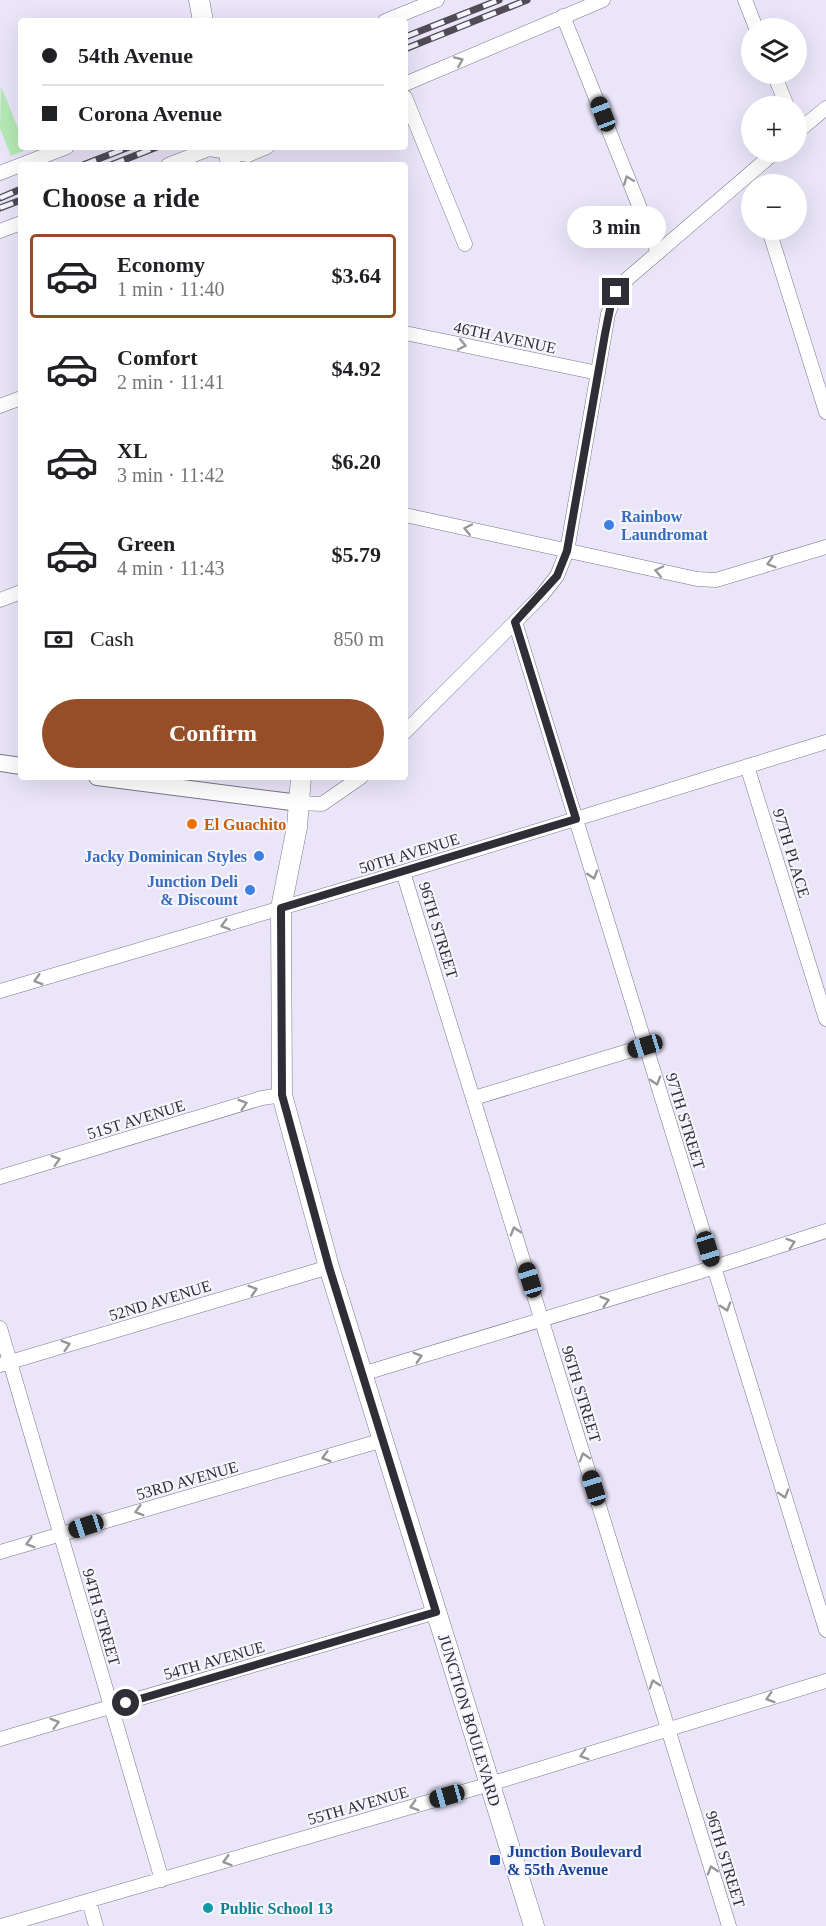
<!DOCTYPE html>
<meta charset="utf-8">
<style>
:root{--surface:#fff;--page:#f6f6f6;--text:#202124;--muted:#757577;--line:#e0e0e0;--accent:#954e28}
body{margin:0;font-family:"Times New Roman",serif;background:var(--page);color:var(--text);height:100vh;display:flex;flex-direction:column;font-size:22px;white-space:nowrap}
*{box-sizing:border-box;margin:0}
p{font-size:20px;color:var(--muted)}
.icon{flex:none;width:33px;height:33px;fill:none;stroke:currentColor;stroke-width:2;stroke-linecap:round;stroke-linejoin:round}
.map{position:relative;flex:1;overflow:hidden}
.drawer{position:absolute;left:18px;top:162px;width:390px;height:618px;display:flex;flex-direction:column;background:var(--surface);border-radius:6px;box-shadow:0 6px 24px #0002}
.drawer>*{flex:none}
.hud{position:absolute;left:18px;top:18px;width:390px;height:132px;border-radius:6px;box-shadow:0 6px 24px #0002;display:grid;align-content:center;height:132px;padding:0 24px;background:var(--surface)}
.controls{position:absolute;left:741px;top:18px;display:grid;gap:12px}
.controls a{display:grid;place-items:center;width:66px;height:66px;border-radius:50%;background:var(--surface);box-shadow:0 6px 24px #0002;font-size:30px}
.end{position:absolute;width:27px;height:27px;margin:-14px;border:8px solid #2f2d35;background:#fff;box-shadow:0 0 0 3px #fff}
.from{border-radius:50%}
.bubble{position:absolute;height:42px;border-radius:21px;background:var(--surface);box-shadow:0 6px 24px #0002;font-size:20px;font-weight:700;line-height:42px;text-align:center}
.car{position:absolute;width:18px;height:36px;margin:-18px -9px;border-radius:8px;box-shadow:0 0 4px 2px #0007;background:linear-gradient(#222 24%,#8ab4d8 0 40%,#222 0 76%,#8ab4d8 0 86%,#222 0)}
.hud b{display:flex;align-items:center;gap:21px;height:57px;font-size:22px}
.hud b+b{border-top:2px solid var(--line)}
.hud i{width:15px;height:15px;background:var(--text)}
ul{padding:0;list-style:none}
li{display:flex;align-items:center;gap:18px;height:84px;margin:0 12px 9px;padding:0 12px;border:3px solid transparent;border-radius:6px}
li div{flex:1}
li b{display:block;font-size:22px}
li em{font-style:normal;font-weight:700}
li.current{border-color:var(--accent)}
li>.icon{width:54px;height:54px;stroke-width:1.5}
h2{padding:0 24px;font-size:27px;line-height:72px}
.pay{display:flex;align-items:center;gap:15px;height:66px;padding:0 24px;font-size:22px}
.pay p{margin-inline-start:auto}
.primary-button{display:flex;gap:12px;margin-top:auto;padding:12px 24px}
.primary-button a{flex:1;height:69px;border-radius:36px;background:var(--accent);color:#fff;font-size:24px;font-weight:700;line-height:69px;text-align:center}
.map>svg:first-child{display:block}
.green{fill:#b4e9b4}
.lines{fill:none;stroke-linecap:round;stroke-linejoin:round}
.minor-casing{stroke:#7b7688;stroke-width:15}
.tertiary-casing{stroke:#7b7688;stroke-width:18}
.secondary-casing{stroke:#7b7688;stroke-width:21}
.minor{stroke:#fff;stroke-width:14}
.tertiary{stroke:#fff;stroke-width:16}
.secondary{stroke:#fff;stroke-width:20}
.rail-casing{stroke:#4f4c56;stroke-width:7}
.rail{stroke:#f6f4fd;stroke-width:4.5;stroke-dasharray:14;stroke-linecap:butt}
.oneway{stroke:#97969a}
.route{stroke:#2f2d35;stroke-width:8}
.shop-dot{fill:#3f7fe0;stroke:#f6f4fd;stroke-width:2}
.food-dot{fill:#e8710a;stroke:#f6f4fd;stroke-width:2}
.transit-dot{fill:#1a4fb4;stroke:#f6f4fd;stroke-width:2}
.culture-dot{fill:#0f9aa8;stroke:#f6f4fd;stroke-width:2}
.labels{text-anchor:middle;stroke-width:4.5;stroke-linejoin:round;paint-order:stroke}
.street-label{font-size:16px;fill:#2f2d35;stroke:#f6f4fd}
.shop-label{font-size:16px;font-weight:bold;fill:#366cbe;stroke:#f6f4fd;text-anchor:end}
.food-label{font-size:16px;font-weight:bold;fill:#c56008;stroke:#f6f4fd;text-anchor:start}
.transit-label{font-size:16px;font-weight:bold;fill:#164399;stroke:#f6f4fd;text-anchor:start}
.culture-label{font-size:16px;font-weight:bold;fill:#0d838f;stroke:#f6f4fd;text-anchor:start}
</style>
<div class="map">
<svg width="826" height="1926" viewBox="0 0 826 1926">
<rect width="100%" height="100%" fill="#eae5f9"/>
<path class="green" d="M1 86 21 136V147H25L26 150 11 156 0 128Z"/>
<g class="lines">
<g class="minor-casing">
<path id="minor" d="M745 0 756 28
M563 16 658 253
M385 21 437 0
M774 74 787 106
M405 84 603 0
M405 97 465 244
M796 133 826 108
M168 165 209 149 248 155 267 147
M0 173 67 147
M769 230 826 412
M0 231 21 223
M405 333 598 373
M0 406 21 398
M405 515 697 579 716 580 826 547
M0 600 21 592
M515 622 826 1630
M405 732 542 595 557 576 567 551 608 314 616 293 626 280 775 152
M747 766 826 1019
M299 803 322 804 361 777
M403 872 729 1926
M0 991 403 872 826 742
M474 1098 645 1046
M0 1177 262 1098 282 1095
M0 1328 162 1880
M0 1365 329 1267
M362 1374 699 1272 826 1231
M0 1552 383 1440
M0 1739 436 1612
M89 1901 96 1926
M1 1926 490 1784 826 1681"/>
</g>
<g class="tertiary-casing">
<path id="tertiary" d="M0 763 21 766
M97 777 299 803"/>
</g>
<g class="secondary-casing">
<path id="secondary" d="M199 0 203 21
M228 147 231 165
M301 777 297 827 281 908 282 1095 329 1267 534 1926"/>
</g>
<use href="#minor" class="minor"/>
<use href="#tertiary" class="tertiary"/>
<use href="#secondary" class="secondary"/>
<g class="rail-casing">
<path id="rail" d="M405 37 499 0
M405 49 527 0
M83 165 129 147
M111 165 157 147
M0 198 21 189
M0 208 21 200"/>
</g>
<use href="#rail" class="rail"/>
</g>
<defs><path id="oneway-chevron" d="M-2-3.5L2.5 0L-2 3.5" fill="none" stroke-width="1.6" stroke-linecap="round" stroke-linejoin="round" transform="scale(1.5)"/></defs>
<g class="oneway">
<use href="#oneway-chevron" transform="translate(459 61) rotate(-23)"/>
<use href="#oneway-chevron" transform="translate(628 180) rotate(-111)"/>
<use href="#oneway-chevron" transform="translate(462 345) rotate(12)"/>
<use href="#oneway-chevron" transform="translate(468 529) rotate(-168)"/>
<use href="#oneway-chevron" transform="translate(771 563) rotate(163)"/>
<use href="#oneway-chevron" transform="translate(659 571) rotate(-168)"/>
<use href="#oneway-chevron" transform="translate(593 875) rotate(73)"/>
<use href="#oneway-chevron" transform="translate(225 925) rotate(164)"/>
<use href="#oneway-chevron" transform="translate(38 980) rotate(164)"/>
<use href="#oneway-chevron" transform="translate(656 1081) rotate(73)"/>
<use href="#oneway-chevron" transform="translate(243 1104) rotate(-17)"/>
<use href="#oneway-chevron" transform="translate(56 1160) rotate(-17)"/>
<use href="#oneway-chevron" transform="translate(515 1231) rotate(-107)"/>
<use href="#oneway-chevron" transform="translate(791 1243) rotate(-18)"/>
<use href="#oneway-chevron" transform="translate(253 1290) rotate(-17)"/>
<use href="#oneway-chevron" transform="translate(605 1301) rotate(-17)"/>
<use href="#oneway-chevron" transform="translate(726 1307) rotate(73)"/>
<use href="#oneway-chevron" transform="translate(66 1345) rotate(-17)"/>
<use href="#oneway-chevron" transform="translate(418 1357) rotate(-17)"/>
<use href="#oneway-chevron" transform="translate(326 1457) rotate(164)"/>
<use href="#oneway-chevron" transform="translate(584 1457) rotate(-107)"/>
<use href="#oneway-chevron" transform="translate(784 1494) rotate(73)"/>
<use href="#oneway-chevron" transform="translate(139 1511) rotate(164)"/>
<use href="#oneway-chevron" transform="translate(30 1543) rotate(164)"/>
<use href="#oneway-chevron" transform="translate(654 1684) rotate(-107)"/>
<use href="#oneway-chevron" transform="translate(770 1698) rotate(163)"/>
<use href="#oneway-chevron" transform="translate(55 1723) rotate(-16)"/>
<use href="#oneway-chevron" transform="translate(584 1755) rotate(163)"/>
<use href="#oneway-chevron" transform="translate(414 1806) rotate(164)"/>
<use href="#oneway-chevron" transform="translate(227 1861) rotate(164)"/>
<use href="#oneway-chevron" transform="translate(712 1870) rotate(-107)"/>
</g>
<g class="lines">
<path class="route" d="M126 1703 436 1612 329 1267 282 1095 281 908 576 819 515 622 557 576 567 551 605 334 611 304 616 292"/>
</g>
<g class="shop-dot">
<circle cx="609" cy="525" r="6"/>
<circle cx="259" cy="856" r="6"/>
<circle cx="250" cy="890" r="6"/>
</g>
<circle class="food-dot" cx="192" cy="824" r="6"/>
<rect class="transit-dot" x="489" y="1854" width="12" height="12" rx="3"/>
<circle class="culture-dot" cx="208" cy="1908" r="6"/>
<g class="labels">
<g class="street-label">
<text transform="translate(505 337) rotate(12)" y="6">46TH AVENUE</text>
<text transform="translate(409 853) rotate(-17)" y="6">50TH AVENUE</text>
<text transform="translate(792 853) rotate(73)" y="6">97TH PLACE</text>
<text transform="translate(439 930) rotate(73)" y="6">96TH STREET</text>
<text transform="translate(136 1119) rotate(-17)" y="6">51ST AVENUE</text>
<text transform="translate(686 1121) rotate(73)" y="6">97TH STREET</text>
<text transform="translate(160 1300) rotate(-17)" y="6">52ND AVENUE</text>
<text transform="translate(582 1394) rotate(73)" y="6">96TH STREET</text>
<text transform="translate(187 1480) rotate(-16)" y="6">53RD AVENUE</text>
<text transform="translate(102 1617) rotate(74)" y="6">94TH STREET</text>
<text transform="translate(214 1660) rotate(-16)" y="6">54TH AVENUE</text>
<text transform="translate(470 1720) rotate(73)" y="6">JUNCTION BOULEVARD</text>
<text transform="translate(358 1805) rotate(-16)" y="6">55TH AVENUE</text>
<text transform="translate(726 1859) rotate(73)" y="6">96TH STREET</text>
</g>
<g class="shop-label">
<text x="621" y="522" text-anchor="start">Rainbow<tspan x="621" dy="18">Laundromat</tspan></text>
<text x="247" y="862">Jacky Dominican Styles</text>
<text x="238" y="887">Junction Deli<tspan x="238" dy="18">&amp; Discount</tspan></text>
</g>
<g class="food-label">
<text x="204" y="830">El Guachito</text>
</g>
<g class="transit-label">
<text x="507" y="1857">Junction Boulevard<tspan x="507" dy="18">&amp; 55th Avenue</tspan></text>
</g>
<g class="culture-label">
<text x="220" y="1914">Public School 13</text>
</g>
</g>
</svg>
<div class="controls">
<a><svg class="icon" aria-label="layers" viewBox="0 0 24 24"><path d="M12 4l9 5-9 5-9-5zM3 14l9 5 9-5"/></svg></a>
<a>+</a>
<a>−</a>
</div>
<i class="end from" style="left:126px;top:1703px"></i>
<i class="end" style="left:616px;top:292px"></i>
<div class="bubble" style="left:567px;top:206px;width:99px">3 min</div>
<i class="car" style="left:603px;top:114px;rotate:339deg"></i>
<i class="car" style="left:645px;top:1046px;rotate:253deg"></i>
<i class="car" style="left:708px;top:1249px;rotate:163deg"></i>
<i class="car" style="left:530px;top:1280px;rotate:343deg"></i>
<i class="car" style="left:594px;top:1488px;rotate:343deg"></i>
<i class="car" style="left:86px;top:1526px;rotate:252deg"></i>
<i class="car" style="left:447px;top:1796px;rotate:254deg"></i>
<div class="hud">
<b><i class="from"></i>54th Avenue</b>
<b><i></i>Corona Avenue</b>
</div>
<section class="drawer">
<h2>Choose a ride</h2>
<ul>
<li class="current"><svg class="icon" aria-label="car" viewBox="0 0 24 24"><path d="M5 17H2v-5l4-1 3-4h7l3 4 3 1v5h-3M9 17h6M6 11h13"/><circle cx="7" cy="17" r="2"/><circle cx="17" cy="17" r="2"/></svg><div><b>Economy</b><p>1 min · 11:40</p></div><em>$3.64</em></li>
<li><svg class="icon" aria-label="car" viewBox="0 0 24 24"><path d="M5 17H2v-5l4-1 3-4h7l3 4 3 1v5h-3M9 17h6M6 11h13"/><circle cx="7" cy="17" r="2"/><circle cx="17" cy="17" r="2"/></svg><div><b>Comfort</b><p>2 min · 11:41</p></div><em>$4.92</em></li>
<li><svg class="icon" aria-label="car" viewBox="0 0 24 24"><path d="M5 17H2v-5l4-1 3-4h7l3 4 3 1v5h-3M9 17h6M6 11h13"/><circle cx="7" cy="17" r="2"/><circle cx="17" cy="17" r="2"/></svg><div><b>XL</b><p>3 min · 11:42</p></div><em>$6.20</em></li>
<li><svg class="icon" aria-label="car" viewBox="0 0 24 24"><path d="M5 17H2v-5l4-1 3-4h7l3 4 3 1v5h-3M9 17h6M6 11h13"/><circle cx="7" cy="17" r="2"/><circle cx="17" cy="17" r="2"/></svg><div><b>Green</b><p>4 min · 11:43</p></div><em>$5.79</em></li>
</ul>
<div class="pay"><svg class="icon" aria-label="cash" viewBox="0 0 24 24"><path d="M3 7h18v10H3z"/><circle cx="12" cy="12" r="2"/></svg>Cash<p>850 m</p></div>
<div class="primary-button"><a>Confirm</a></div>
</section>
</div>
